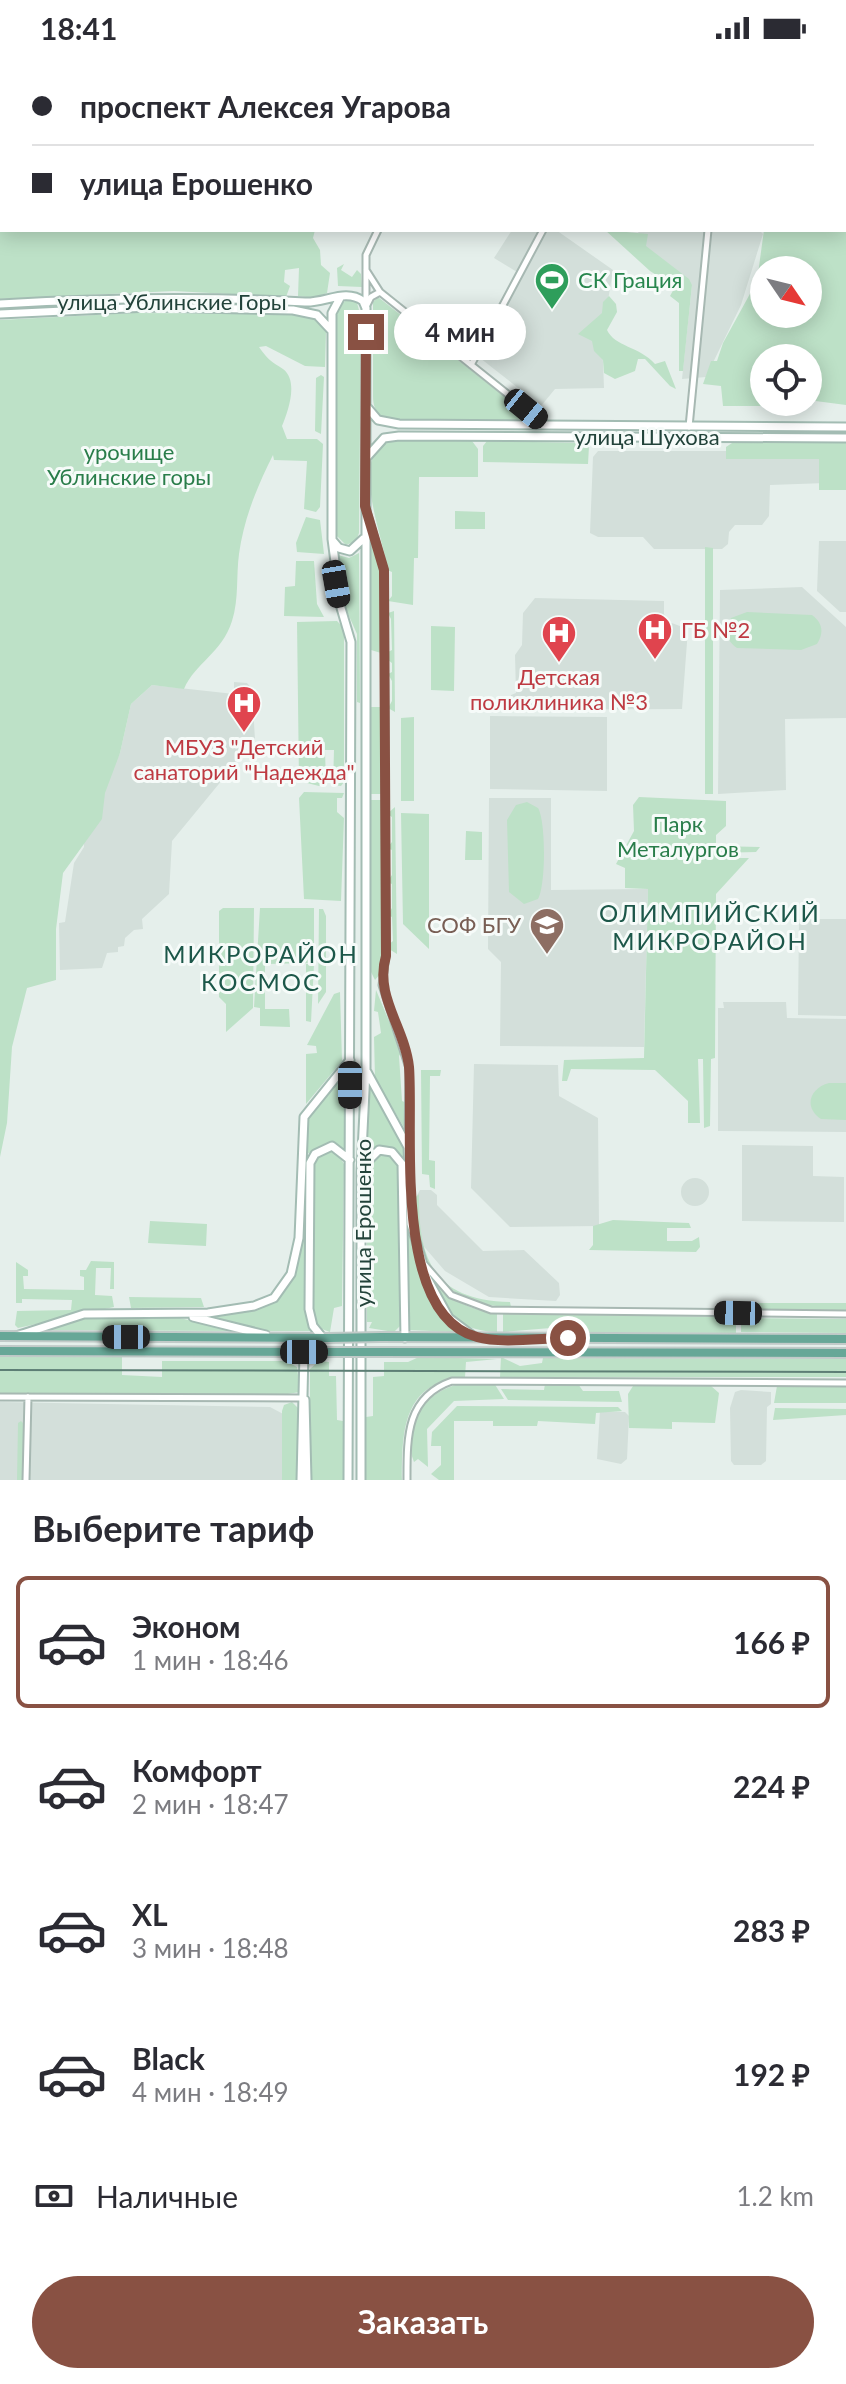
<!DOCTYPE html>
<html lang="ru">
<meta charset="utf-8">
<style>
:root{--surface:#fff;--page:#f2f2f3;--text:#2b2b33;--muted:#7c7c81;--line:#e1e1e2;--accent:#895143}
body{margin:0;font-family:Lato,sans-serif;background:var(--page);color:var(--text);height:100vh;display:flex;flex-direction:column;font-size:30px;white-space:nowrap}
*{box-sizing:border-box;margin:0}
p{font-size:26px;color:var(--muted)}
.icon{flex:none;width:44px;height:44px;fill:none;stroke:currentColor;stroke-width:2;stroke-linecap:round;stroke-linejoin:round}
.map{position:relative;height:1424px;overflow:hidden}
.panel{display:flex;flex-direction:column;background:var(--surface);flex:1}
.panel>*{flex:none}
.hud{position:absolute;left:0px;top:0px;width:846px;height:176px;box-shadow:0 4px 20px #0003;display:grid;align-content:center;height:176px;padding:0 32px;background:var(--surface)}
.needle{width:52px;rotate:125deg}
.buttons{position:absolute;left:750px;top:200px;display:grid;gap:16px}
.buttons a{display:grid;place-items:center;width:72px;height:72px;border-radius:50%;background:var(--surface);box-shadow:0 4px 20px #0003;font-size:40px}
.end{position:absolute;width:36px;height:36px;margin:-18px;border:10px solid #895143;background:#fff;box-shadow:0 0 0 4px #fff}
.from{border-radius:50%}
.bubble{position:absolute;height:56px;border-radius:28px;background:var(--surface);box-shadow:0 4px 20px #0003;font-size:26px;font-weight:700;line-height:56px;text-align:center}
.car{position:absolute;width:24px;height:48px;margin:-24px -12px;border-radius:10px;box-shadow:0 0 6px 2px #0007;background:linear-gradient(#222 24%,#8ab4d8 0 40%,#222 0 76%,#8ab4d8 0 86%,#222 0)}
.hud b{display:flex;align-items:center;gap:28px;height:76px;font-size:30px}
.hud b+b{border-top:2px solid var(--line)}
.hud i{width:20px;height:20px;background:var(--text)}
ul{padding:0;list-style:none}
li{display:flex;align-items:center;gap:24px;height:132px;margin:0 16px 12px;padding:0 16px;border:4px solid transparent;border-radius:12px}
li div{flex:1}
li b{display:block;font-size:30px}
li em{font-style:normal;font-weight:700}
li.current{border-color:var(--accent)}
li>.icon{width:72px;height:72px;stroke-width:1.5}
h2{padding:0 32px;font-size:36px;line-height:96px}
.pay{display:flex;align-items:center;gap:20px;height:88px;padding:0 32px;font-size:30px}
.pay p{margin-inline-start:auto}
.cta{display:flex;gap:16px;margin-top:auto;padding:16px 32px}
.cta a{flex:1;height:92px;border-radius:48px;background:var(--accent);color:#fff;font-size:32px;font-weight:700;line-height:92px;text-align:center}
.status{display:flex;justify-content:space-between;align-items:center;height:56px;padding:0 40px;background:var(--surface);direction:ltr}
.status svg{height:22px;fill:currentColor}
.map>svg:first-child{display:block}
.built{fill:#d3dfda}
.green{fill:#bde1c7;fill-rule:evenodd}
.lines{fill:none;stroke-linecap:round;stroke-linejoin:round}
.minor-casing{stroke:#a7b8b2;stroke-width:9}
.secondary-casing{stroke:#a3bcb3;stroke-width:11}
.primary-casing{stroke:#c1cac8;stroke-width:12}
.minor{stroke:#fff;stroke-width:5}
.secondary{stroke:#fff;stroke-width:7}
.primary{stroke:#67a797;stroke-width:8}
.tram{stroke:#5d7e75;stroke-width:2}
.primary-bridge-casing{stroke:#c1cac8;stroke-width:12;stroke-linecap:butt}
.primary-bridge{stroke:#67a797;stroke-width:8}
.route{stroke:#895143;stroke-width:10}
.labels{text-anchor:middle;stroke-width:6;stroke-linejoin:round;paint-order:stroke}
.leisure-label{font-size:22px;fill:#27864d;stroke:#f6fbf9;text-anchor:start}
.street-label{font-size:22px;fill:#22433a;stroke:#f6fbf9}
.park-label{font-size:22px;fill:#297d4a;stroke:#f6fbf9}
.health-label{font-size:22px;fill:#be3a42;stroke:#f6fbf9}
.education-label{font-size:22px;fill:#785e54;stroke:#f6fbf9;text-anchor:end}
.neighbourhood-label{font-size:24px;letter-spacing:2px;fill:#1c5749;stroke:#f6fbf9}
</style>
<div class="status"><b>18:41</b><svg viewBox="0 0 49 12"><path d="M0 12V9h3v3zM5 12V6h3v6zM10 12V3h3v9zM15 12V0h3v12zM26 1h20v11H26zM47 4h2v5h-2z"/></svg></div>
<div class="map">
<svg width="846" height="1424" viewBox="0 0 846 1424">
<rect width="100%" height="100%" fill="#e5efeb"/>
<path class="built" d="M512 174H556L613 214 602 281 604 332 555 333 541 350 480 302 519 222 517 216 494 202Z
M637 174H759L763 178 741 249 706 321 682 323 692 229 646 191Z
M598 395H823L826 427 770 429 769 460 762 469H735L729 476 728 488 722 493H654L643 481H598L590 477 593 401Z
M819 485H846V556H840L817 535Z
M802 531 846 571V662L785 663 786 734 718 738 720 534Z
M535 542 664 545V558L669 566 688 573 682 653 510 654 511 639 516 637 515 599 522 589 523 557Z
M234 626 247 627 252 633 255 684 172 785 169 838 142 863 143 873 134 874 125 882 124 890 118 891V896L107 897 102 912 60 914 59 867 65 866 74 807 84 791 83 771 120 697 131 648 152 629 234 638Z
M490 660 607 661V735L490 733Z
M489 742H551V834L648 833 644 991 500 990 501 906 488 893Z
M799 863H846V960L798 959Z
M723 946H786L787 962 846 963V1076L718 1075V952H724Z
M474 1008 558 1009 559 1040 598 1062 599 1170 510 1171 471 1132Z
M742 1089 813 1090V1120L844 1121V1166L742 1165Z
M681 1136a14 14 0 1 1 28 0a14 14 0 1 1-28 0Z
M420 1134H431L437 1139V1149L483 1195 524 1194 559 1227 560 1239 556 1245 489 1241 445 1215 420 1186 416 1141Z
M741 1334 771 1336V1348L767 1351 766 1405 761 1409H734L731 1405 730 1352 735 1336Z
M0 1346 270 1351 285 1359V1424H0Z
M600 1355 625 1356 629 1360 627 1403 621 1408 597 1403Z"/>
<path class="green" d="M0 0H288L2 2V174H315L313 182 320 194 321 209 330 217 327 237 314 242 298 240 299 212 285 214 284 226 290 230 286 241 174 235 0 243Z
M846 109V349L808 344V302H764V346H782L783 350H723L721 330 703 328 711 305H717L723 287 757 225 764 174H844ZM764 214H808V258H764Z
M605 174 648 178 646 190 689 223 692 229 683 315H679V247L670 240 675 231 650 215Z
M344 208 341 214 352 221 357 214 361 218 362 231 338 230 337 212Z
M609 240 616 248 617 256 607 274C615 291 639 290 655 308L665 305 676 333 670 330 645 303H638L635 315 615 323 604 317 603 304 594 295 592 285 578 278 602 257 603 246Z
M378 241 519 352 522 357 519 363C505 367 392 368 383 361 375 356 373 349 373 340V246Z
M348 243 357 247 361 261 359 477 356 485 346 489 336 479 337 259 340 249Z
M133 257 296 258 319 264 326 276 325 311 305 310 266 290 259 291C269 305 271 305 283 313 299 325 288 355 282 370L287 383H317L323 388 320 451 316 456 304 453 307 405 274 404 273 399C257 431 244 462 239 498 236 520 239 543 232 565 222 597 195 607 184 633L152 629 131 648 120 697 105 737 102 763 63 817 56 873V924L27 932 12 991 7 1067 0 1101V264Z
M321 319 324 321 321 378 315 375 316 322Z
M396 385H472L478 393V421H419L418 502H414L413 549 388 545 392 540V516L387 514C386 485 343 390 396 385Z
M487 385 584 387 589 390 588 408 483 406V390Z
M732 387H846V434H819V403H726V391Z
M455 455 485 456V473H455Z
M306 461 320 464 324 498 297 496 296 487Z
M371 476 381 510V597L371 594Z
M705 491 713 492V738H705Z
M359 497 360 647 357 646V578L345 551 338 499 349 502Z
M296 505H314L317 548 324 561 284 560 285 531 295 530Z
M394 555 395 656 388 652 392 645V625L388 618 392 616V607L388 604V596L392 594 391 563 388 557Z
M747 556 812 559C823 567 824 577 817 588L801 594 737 592C726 584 723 574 731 562Z
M337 565 344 572V726L341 730 333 729 334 694H325L326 727 319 730 299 725 297 566Z
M431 570 455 571 454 635 431 634Z
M371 651H381V738H371Z
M414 661V745H401V662Z
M304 736 344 737 342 742H337V756L344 762 341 845 304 843 299 742Z
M639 741 726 745V770L716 779V790L760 791 756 796 716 797 717 802H749L716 838 715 1002 711 1003 710 1070 704 1072 703 1003H698L700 1067H688V1045L655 1014 571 1013 567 1025H562L564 1004 644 1002 648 833 625 832V812L616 808 634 775 633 749Z
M371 744H381V917L375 924 371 916Z
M527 746 538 752C546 765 546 829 538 843L524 848 509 836 507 764 516 749Z
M395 751 397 898 389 893 388 889 393 885 392 861 388 859 392 852V828L387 826 392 819V794L387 792 392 786V761L387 758Z
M401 757 429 758V893L403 868Z
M466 775 482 776V804H465Z
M223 852H254L253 952 226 976V948L219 941V855Z
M260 852H314V907L265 908V953H289L290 971 260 970V952L254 951Z
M319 853H323L326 860V936L318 948Z
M306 908H314L311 966 306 965Z
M376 934 402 996 399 1000 402 1045 407 1047 406 1075 375 1022 374 981 381 977 378 956 374 955Z
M340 936 342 1005 306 1048V998L317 997 316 990 307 989 334 938Z
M421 1014H441L440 1020H430L429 1104 435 1105V1133L430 1131 429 1119 422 1118Z
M344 1017 345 1094C329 1084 321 1089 306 1099L307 1064Z
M829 1027H846V1064L821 1063C803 1051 810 1032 829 1027Z
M372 1033 403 1088 406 1106C395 1094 382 1083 367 1099L369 1035Z
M329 1092 336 1094 344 1108 342 1250 334 1252 330 1276 319 1272 312 1256 313 1105Z
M381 1097 391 1098 400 1112 402 1268 394 1276 369 1272 372 1266H367V1111L368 1105Z
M406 1130C411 1185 418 1234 457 1276L408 1274Z
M419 1138C418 1207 436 1244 510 1246L511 1251C443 1250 416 1207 414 1143Z
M306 1153V1262L313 1275H269L208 1260C293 1250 297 1236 306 1153Z
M613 1164 689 1167 691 1172H667V1185H692L699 1181 700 1191 696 1196 589 1194 593 1189V1170Z
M150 1165 207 1168 206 1190 148 1187Z
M91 1205 114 1206V1233H110L111 1212H96L95 1239 112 1240 114 1251 18 1272 15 1269 17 1255 71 1254 72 1244 22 1243V1247H16V1206L28 1214V1220H23L24 1233 84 1234V1221L80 1220V1214H86Z
M428 1216C446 1241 466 1254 497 1257V1276C454 1274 443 1254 428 1216Z
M129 1241 201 1242 204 1251 131 1252Z
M749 1247H846V1254H759Z
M503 1258 736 1261V1277L564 1276 563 1271 503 1276Z
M129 1260 175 1261 237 1275 37 1274 76 1263Z
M741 1262 846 1263V1277L741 1276Z
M0 1300 122 1301V1319L162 1321V1305H286L297 1311 300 1336 275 1340 0 1338Z
M419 1301 497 1303 466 1306 465 1321C403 1326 402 1374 402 1424H365L366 1361 373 1360V1321L384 1320V1306H408Z
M501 1301 520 1310 542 1307 543 1302 846 1303V1321H500Z
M319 1305 329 1306V1320H336L337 1364 343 1365V1424H310V1313Z
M464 1327H494L504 1343 454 1345 427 1373 428 1411 418 1403 414 1406C399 1368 427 1333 464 1327Z
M545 1328H578L583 1335H619L622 1346 508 1344 501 1333 544 1334Z
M633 1330H711L719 1337 715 1367 672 1366V1373L629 1372 628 1338Z
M777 1330H846V1347H774Z
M292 1346 298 1352 297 1424H282V1355L284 1349Z
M457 1350 600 1351H618L622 1355 596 1357 595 1368 538 1365 537 1370H493V1365H454V1424H439L431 1418 441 1409V1390H431L432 1376Z
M775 1352 846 1353V1359L773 1364Z
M21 1365 24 1368V1424H17L18 1367Z"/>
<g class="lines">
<g class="minor-casing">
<path id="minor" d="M538 0V2
M405 2V0
M716 2V0
M366 214 380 236 545 368
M367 249 371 241 380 236
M366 251V199L378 174
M471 309 543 174
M689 371 708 174
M368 459 384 514 386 900 382 929 409 1012 408 1090
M424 1208 451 1239 491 1254 846 1258
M0 1341 303 1342
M26 1424 28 1341
M407 1424C407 1381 406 1341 452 1325L846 1327"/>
</g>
<g class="secondary-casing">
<path id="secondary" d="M340 242 332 257V483L341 552 351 586 348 1424
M0 248C102 242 203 240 305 246 325 247 346 232 363 245L366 252V1014L361 1116V1424
M0 258 149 251 293 254 317 259 331 274
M367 351 378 364 399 368 846 371
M367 401 384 382 399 380 846 382
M333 485 339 492 350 495 363 483
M367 1016 408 1091 411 1168 427 1222 449 1262 473 1280
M363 1110 379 1094 392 1096 402 1108 405 1282
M193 1261 266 1279
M16 1280 84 1258 208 1257 254 1250 274 1242 291 1218 299 1182 304 1061 350 1004
M322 1281 313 1270 309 1253 310 1107 315 1098 332 1090 350 1104
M305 1344 307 1424
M301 1424 304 1296"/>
</g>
<g class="primary-casing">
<path id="primary" d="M0 1280 328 1282
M381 1281 846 1283
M0 1295 329 1296
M379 1296 846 1297"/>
</g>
<use href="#minor" class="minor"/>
<use href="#secondary" class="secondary"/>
<use href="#primary" class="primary"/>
<path class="tram" d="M0 1314 846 1316"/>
<g class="primary-bridge-casing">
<path id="primary-bridge" d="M328 1282 381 1281
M329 1296H379"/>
</g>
<use href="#primary-bridge" class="primary-bridge"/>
</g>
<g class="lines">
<path class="route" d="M366 276 365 450 384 514 386 900C374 940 405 972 409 1011 414 1075 392 1259 477 1281 501 1288 543 1282 568 1282"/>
</g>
<defs>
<g id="stadium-pin" transform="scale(1.8)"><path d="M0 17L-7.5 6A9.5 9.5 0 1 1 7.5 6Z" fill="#2e9e5b" stroke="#f6fbf9"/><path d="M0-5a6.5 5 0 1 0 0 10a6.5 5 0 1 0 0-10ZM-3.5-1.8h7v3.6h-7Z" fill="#fff"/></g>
<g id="hospital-pin" transform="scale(1.8)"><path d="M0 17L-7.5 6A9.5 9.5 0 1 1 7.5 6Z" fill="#e0444e" stroke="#f6fbf9"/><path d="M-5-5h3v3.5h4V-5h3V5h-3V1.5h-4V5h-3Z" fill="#fff"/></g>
<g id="university-pin" transform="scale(1.8)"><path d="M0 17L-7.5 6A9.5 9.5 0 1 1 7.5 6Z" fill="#8d6e63" stroke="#f6fbf9"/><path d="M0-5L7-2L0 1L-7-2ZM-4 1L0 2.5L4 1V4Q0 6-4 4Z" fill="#fff"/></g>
</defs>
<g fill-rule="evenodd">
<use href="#stadium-pin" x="552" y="224"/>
<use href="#hospital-pin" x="655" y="574"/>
<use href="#hospital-pin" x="559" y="577"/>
<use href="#hospital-pin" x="244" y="647"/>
<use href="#university-pin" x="547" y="869"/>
</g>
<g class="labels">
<g class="leisure-label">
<text x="578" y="232">СК Грация</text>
</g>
<g class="street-label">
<text x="172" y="254">улица Ублинские Горы</text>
<text x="647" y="389">улица Шухова</text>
<text transform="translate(363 1167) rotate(-90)" y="8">улица Ерошенко</text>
</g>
<g class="park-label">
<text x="129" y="404">урочище<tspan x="129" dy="25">Ублинские горы</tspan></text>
<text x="678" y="776">Парк<tspan x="678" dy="25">Металургов</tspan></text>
</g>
<g class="health-label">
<text x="681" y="582" text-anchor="start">ГБ №2</text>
<text x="559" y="629">Детская<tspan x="559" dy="25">поликлиника №3</tspan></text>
<text x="244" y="699">МБУЗ "Детский<tspan x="244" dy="25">санаторий "Надежда"</tspan></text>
</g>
<g class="education-label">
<text x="521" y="877">СОФ БГУ</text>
</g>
<g class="neighbourhood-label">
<text x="710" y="866">ОЛИМПИЙСКИЙ<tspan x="710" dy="28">МИКРОРАЙОН</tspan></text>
<text x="261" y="907">МИКРОРАЙОН<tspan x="261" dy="28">КОСМОС</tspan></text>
</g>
</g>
</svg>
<div class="buttons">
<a><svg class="needle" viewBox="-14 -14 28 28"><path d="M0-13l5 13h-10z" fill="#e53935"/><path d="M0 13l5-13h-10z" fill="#7c7c81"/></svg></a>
<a><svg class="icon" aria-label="locate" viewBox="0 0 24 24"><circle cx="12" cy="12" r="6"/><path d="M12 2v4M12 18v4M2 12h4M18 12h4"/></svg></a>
</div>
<i class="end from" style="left:568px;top:1282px"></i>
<i class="end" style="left:366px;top:276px"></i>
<div class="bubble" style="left:394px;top:248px;width:132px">4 мин</div>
<i class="car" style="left:526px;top:353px;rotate:129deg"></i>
<i class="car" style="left:336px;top:528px;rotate:170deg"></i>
<i class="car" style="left:350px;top:1029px;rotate:180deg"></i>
<i class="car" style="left:738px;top:1257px;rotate:271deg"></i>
<i class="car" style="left:126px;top:1281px;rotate:270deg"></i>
<i class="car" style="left:304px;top:1296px;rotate:90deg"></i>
<div class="hud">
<b><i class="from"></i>проспект Алексея Угарова</b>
<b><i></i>улица Ерошенко</b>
</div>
</div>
<section class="panel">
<h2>Выберите тариф</h2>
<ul>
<li class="current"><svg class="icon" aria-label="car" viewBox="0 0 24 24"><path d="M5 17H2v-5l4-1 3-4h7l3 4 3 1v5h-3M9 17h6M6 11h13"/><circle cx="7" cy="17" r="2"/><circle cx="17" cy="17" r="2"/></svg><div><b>Эконом</b><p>1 мин · 18:46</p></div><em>166 ₽</em></li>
<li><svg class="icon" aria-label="car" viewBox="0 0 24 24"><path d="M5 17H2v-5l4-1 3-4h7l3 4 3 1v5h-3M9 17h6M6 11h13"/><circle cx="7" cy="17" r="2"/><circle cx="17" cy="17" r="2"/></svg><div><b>Комфорт</b><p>2 мин · 18:47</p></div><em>224 ₽</em></li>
<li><svg class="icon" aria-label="car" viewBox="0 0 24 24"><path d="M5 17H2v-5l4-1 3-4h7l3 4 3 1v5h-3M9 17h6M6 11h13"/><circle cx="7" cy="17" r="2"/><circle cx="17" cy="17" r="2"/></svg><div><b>XL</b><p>3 мин · 18:48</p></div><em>283 ₽</em></li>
<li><svg class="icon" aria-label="car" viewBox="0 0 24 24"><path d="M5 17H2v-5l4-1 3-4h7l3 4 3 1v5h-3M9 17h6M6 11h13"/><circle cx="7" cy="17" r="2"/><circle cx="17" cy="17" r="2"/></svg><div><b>Black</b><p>4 мин · 18:49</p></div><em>192 ₽</em></li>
</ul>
<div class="pay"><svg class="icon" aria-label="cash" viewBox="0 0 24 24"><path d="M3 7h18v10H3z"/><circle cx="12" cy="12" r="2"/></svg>Наличные<p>1.2 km</p></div>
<div class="cta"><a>Заказать</a></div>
</section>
